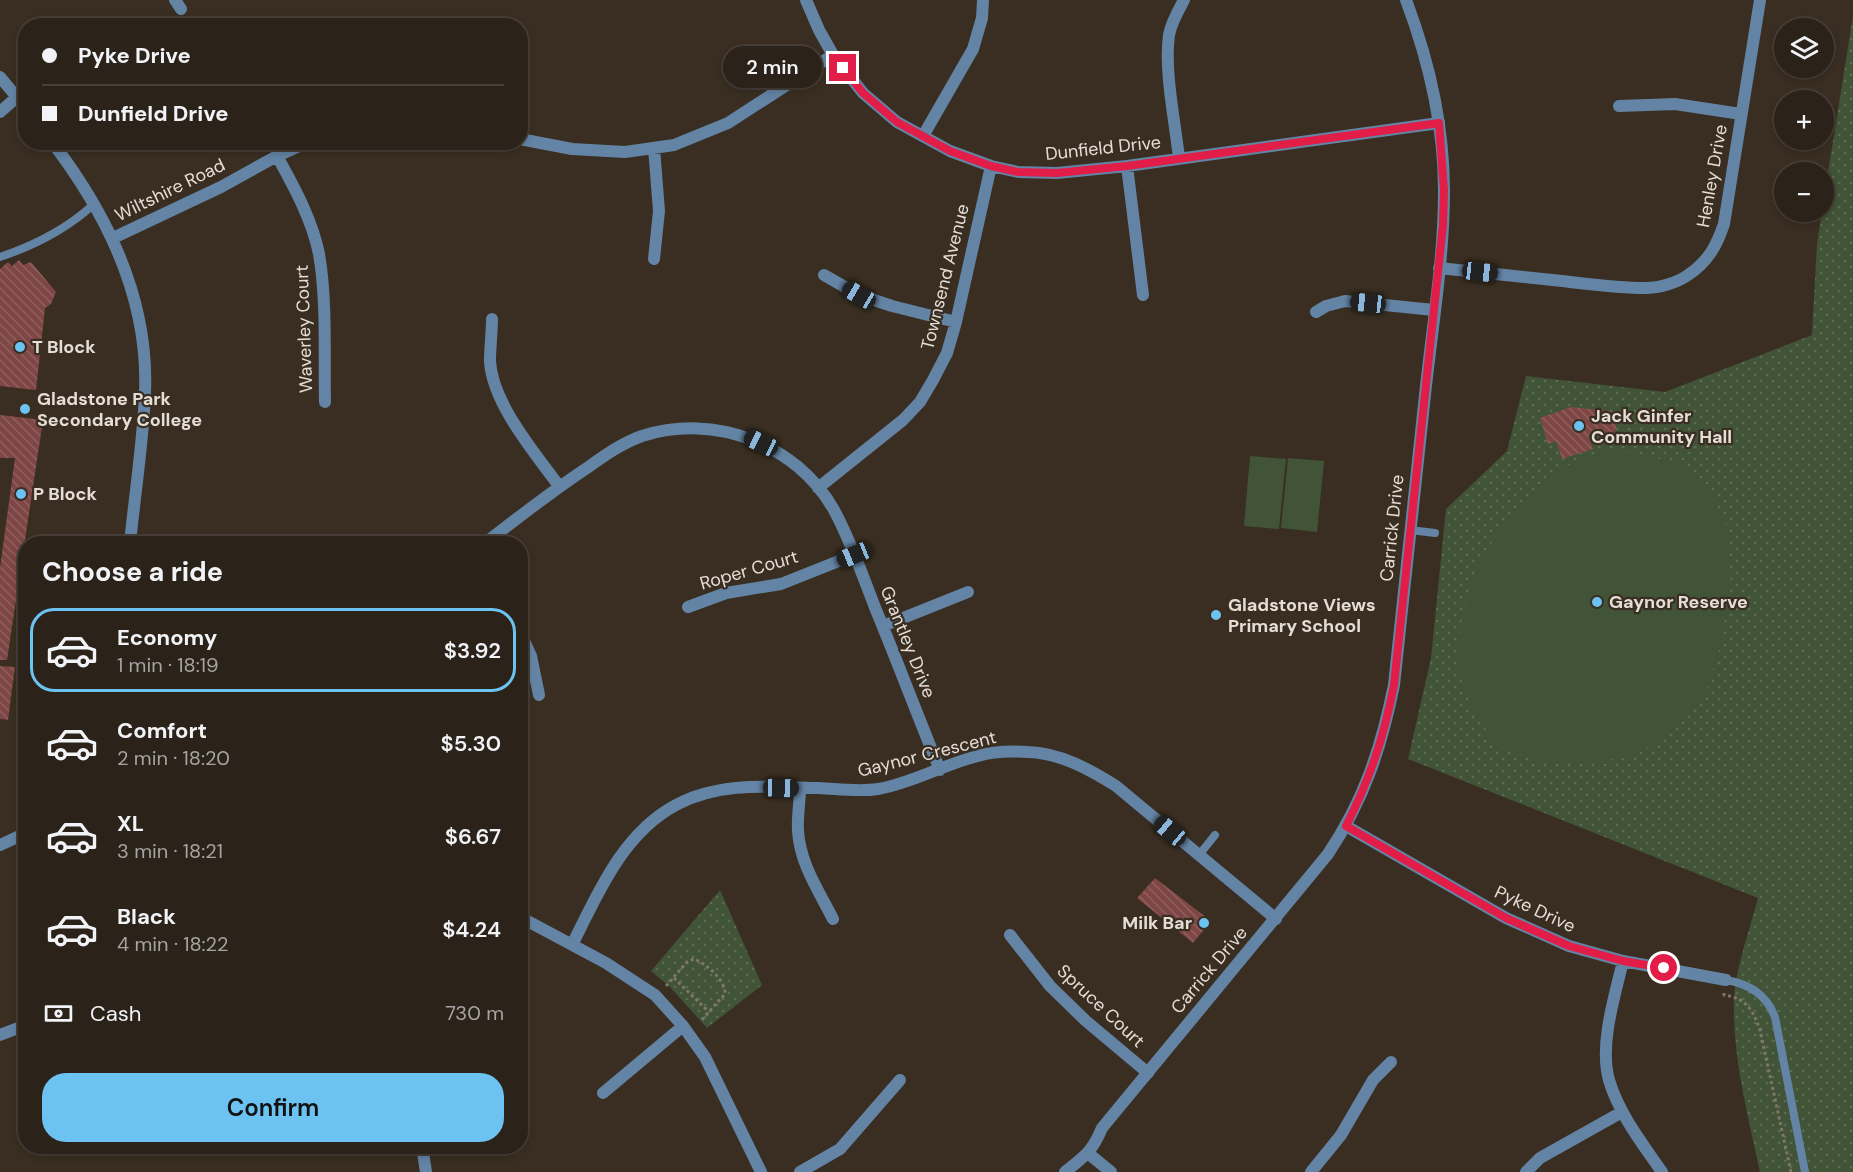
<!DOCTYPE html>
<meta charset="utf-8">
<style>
:root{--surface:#2b2219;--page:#372f26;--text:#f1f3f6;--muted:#a6a4a2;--line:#473f38;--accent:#6cc3f2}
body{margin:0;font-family:"DM Sans",sans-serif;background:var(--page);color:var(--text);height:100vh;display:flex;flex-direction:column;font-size:22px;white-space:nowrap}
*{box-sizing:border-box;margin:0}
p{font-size:20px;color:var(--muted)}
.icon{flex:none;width:33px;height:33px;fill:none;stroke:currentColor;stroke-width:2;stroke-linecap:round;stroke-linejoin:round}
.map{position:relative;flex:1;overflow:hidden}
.side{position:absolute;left:18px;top:536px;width:510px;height:618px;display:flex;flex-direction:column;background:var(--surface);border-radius:24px;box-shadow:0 3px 9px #0003,0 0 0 2px var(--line)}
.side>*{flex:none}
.hud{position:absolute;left:18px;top:18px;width:510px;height:132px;border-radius:24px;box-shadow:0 3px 9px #0003,0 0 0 2px var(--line);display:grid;align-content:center;height:132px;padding:0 24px;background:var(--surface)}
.fabs{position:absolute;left:1774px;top:18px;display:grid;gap:12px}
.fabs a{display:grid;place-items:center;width:60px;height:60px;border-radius:50%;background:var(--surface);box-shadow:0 3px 9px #0003,0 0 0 2px var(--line);font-size:30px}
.end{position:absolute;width:27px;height:27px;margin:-14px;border:8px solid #e11d48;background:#fff;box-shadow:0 0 0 3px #fff}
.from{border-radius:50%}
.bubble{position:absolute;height:42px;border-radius:21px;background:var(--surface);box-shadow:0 3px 9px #0003,0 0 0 2px var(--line);font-size:20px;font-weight:600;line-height:42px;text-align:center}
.car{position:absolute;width:18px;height:36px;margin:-18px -9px;border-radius:8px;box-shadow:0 0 4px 2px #0007;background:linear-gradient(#222 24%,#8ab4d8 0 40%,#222 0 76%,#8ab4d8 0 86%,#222 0)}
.hud b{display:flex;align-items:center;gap:21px;height:57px;font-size:22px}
.hud b+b{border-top:2px solid var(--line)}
.hud i{width:15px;height:15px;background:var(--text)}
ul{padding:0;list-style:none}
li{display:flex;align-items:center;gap:18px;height:84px;margin:0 12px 9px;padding:0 12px;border:3px solid transparent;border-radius:24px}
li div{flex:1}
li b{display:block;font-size:22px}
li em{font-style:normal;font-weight:600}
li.selected{border-color:var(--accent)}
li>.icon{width:54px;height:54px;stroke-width:1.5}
h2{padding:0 24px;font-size:27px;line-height:72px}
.pay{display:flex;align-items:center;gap:15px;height:66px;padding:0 24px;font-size:22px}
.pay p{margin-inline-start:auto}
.button{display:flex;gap:12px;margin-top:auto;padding:12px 24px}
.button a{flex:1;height:69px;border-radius:24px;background:var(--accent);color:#111;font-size:24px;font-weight:600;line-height:69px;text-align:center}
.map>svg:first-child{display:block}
.park{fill:url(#park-dots)}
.pitch{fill:#415437}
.building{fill:url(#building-back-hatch)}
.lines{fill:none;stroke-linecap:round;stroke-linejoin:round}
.path{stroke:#80776c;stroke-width:3;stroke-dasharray:3 3;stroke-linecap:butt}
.service{stroke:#6384a4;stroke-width:8}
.minor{stroke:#6384a4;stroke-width:12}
.tertiary{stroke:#6384a4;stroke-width:12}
.route{stroke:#e11d48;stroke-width:8}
.poi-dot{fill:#6cc3f2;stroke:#392e21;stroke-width:2}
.labels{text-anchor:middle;stroke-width:4.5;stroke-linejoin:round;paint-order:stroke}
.street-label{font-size:18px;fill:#e5ded6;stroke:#392e21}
.poi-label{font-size:18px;font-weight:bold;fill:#e5ded6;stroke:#392e21;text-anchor:start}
</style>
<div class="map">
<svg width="1853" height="1172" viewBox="0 0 1853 1172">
<defs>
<pattern id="park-dots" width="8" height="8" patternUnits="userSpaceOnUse" patternTransform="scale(1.5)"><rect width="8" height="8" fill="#415437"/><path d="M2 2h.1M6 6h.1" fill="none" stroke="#5c6c53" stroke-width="1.8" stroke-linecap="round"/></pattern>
<pattern id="building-back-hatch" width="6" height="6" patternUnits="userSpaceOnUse" patternTransform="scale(1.5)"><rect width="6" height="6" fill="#7e4645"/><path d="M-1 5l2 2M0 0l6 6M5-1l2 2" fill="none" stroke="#90605f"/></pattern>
</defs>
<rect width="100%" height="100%" fill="#392e21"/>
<path class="park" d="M1853 16V1172H1760C1748 1115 1732 1057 1734 998 1736 967 1750 929 1758 898L1408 759 1431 658 1446 509 1507 451 1526 376 1665 392 1812 335 1817 244 1822 212H1824V198Z
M720 890 762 985 707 1028 670 987 651 971Z"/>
<path class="pitch" d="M1613 449 1682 464 1704 481 1726 526 1731 587 1718 655 1706 690 1673 729 1633 757 1595 761 1544 762 1498 746 1473 712 1457 668 1462 617 1481 558 1516 508 1548 479 1575 461Z
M1250 456 1286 459 1279 529 1244 526Z
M1288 458 1324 461 1317 532 1281 528Z"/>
<path class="building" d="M19 260 23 265 31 262 56 292 51 304 45 308 36 390 0 386V269L8 262 12 266Z
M1571 407 1618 412 1615 436 1588 435 1593 449 1562 459 1556 441 1548 444 1540 418Z
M0 415 43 420 7 660H0V568L15 458H0Z
M0 666 15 667 8 720 0 719Z
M1155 878 1211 921 1193 943 1137 898Z"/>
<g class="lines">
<path class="path" d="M674 978 709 1012
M666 986 687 962 694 959C706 963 726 981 725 994L700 1022
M1724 993V995C1746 998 1753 1010 1760 1030L1791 1172"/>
<path class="service" d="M0 257C33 246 68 228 94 204
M1410 530 1435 533
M1199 855 1215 835
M1726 980C1749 984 1766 994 1775 1017L1805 1172"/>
<path class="minor" d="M175 0 181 9
M806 0 819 30 833 55 863 93 897 122 950 151 991 166 1018 172 1057 173 1127 166 1439 123
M0 77 26 108
M1619 106 1675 104 1741 114
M0 112 17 97
M923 136 973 49 982 18 983 0
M520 139 572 149 625 152 674 145 728 123 833 55
M52 142C108 215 149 301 145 393 143 443 135 493 130 543
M654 148 659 211 654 259
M277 156C294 187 312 219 319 254 327 300 324 355 325 402
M1179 158C1175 122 1164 70 1169 35 1171 23 1178 11 1184 0
M1127 166 1143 295
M113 238 221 187 277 156 308 142
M1439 268C1480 272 1521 277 1562 281 1589 284 1617 288 1645 288 1659 288 1677 283 1688 275 1708 262 1717 245 1724 224L1760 0
M824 275 859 295 892 306 956 322
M1316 312 1326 306 1345 301 1434 310
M492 319C492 333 490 347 490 361 492 403 535 453 559 486
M818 488 903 420 920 402 933 380 947 353 956 322 991 166
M485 543C519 517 552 491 587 468 604 456 622 443 642 436 714 413 796 443 834 510 851 541 863 577 876 610 898 663 918 717 940 770
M688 607 726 593 781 584 854 555
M883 626 968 592
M520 632 531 656 539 695
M800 788C800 802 797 817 798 831 800 864 819 891 833 919
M1346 826 1506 918 1569 946 1623 961 1726 980
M0 845 26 833
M520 917 606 963 655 995 683 1026 705 1057 761 1172
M1010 935 1050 986 1086 1021 1148 1073
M572 945C598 893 623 833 676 805 720 781 772 787 819 788 839 789 858 792 878 789 913 783 944 764 978 756 994 751 1011 751 1028 752 1060 753 1089 769 1116 786L1276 919
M1623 961C1615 995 1599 1045 1609 1080 1619 1114 1642 1143 1662 1172
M0 1035 26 1025
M603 1093 683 1026
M422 1146 426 1172
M1089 1154 1111 1172
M800 1172 840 1149 900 1080
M1311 1172 1341 1135 1373 1080 1391 1062
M1526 1172 1540 1158 1622 1112"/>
<path class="tertiary" d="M1065 1172C1085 1156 1092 1152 1102 1128L1328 854C1364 800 1381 749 1394 685 1404 588 1415 492 1425 395 1432 328 1444 259 1444 191 1444 126 1429 61 1406 0"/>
</g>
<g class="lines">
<path class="route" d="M843 68 863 93 897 122 950 151 991 166 1018 172 1057 173 1127 166 1439 123 1444 190 1443 225 1394 685C1384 737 1370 779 1346 826L1506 918 1569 946 1623 961 1664 968"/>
</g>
<g class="poi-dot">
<circle cx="20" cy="347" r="6"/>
<circle cx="25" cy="409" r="6"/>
<circle cx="1579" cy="426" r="6"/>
<circle cx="21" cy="494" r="6"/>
<circle cx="1597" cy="602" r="6"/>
<circle cx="1216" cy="615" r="6"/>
<circle cx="1204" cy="923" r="6"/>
</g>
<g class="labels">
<g class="street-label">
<text transform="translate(1103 148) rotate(-6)" y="6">Dunfield Drive</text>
<text transform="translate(1712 176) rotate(-80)" y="6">Henley Drive</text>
<text transform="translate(170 190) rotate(-26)" y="6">Wiltshire Road</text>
<text transform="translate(945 277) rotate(-76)" y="6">Townsend Avenue</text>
<text transform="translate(304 329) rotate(-92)" y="6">Waverley Court</text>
<text transform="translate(1392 528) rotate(-84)" y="6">Carrick Drive</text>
<text transform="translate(749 570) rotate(-16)" y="6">Roper Court</text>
<text transform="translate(908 642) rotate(68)" y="6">Grantley Drive</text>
<text transform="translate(927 754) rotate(-14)" y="6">Gaynor Crescent</text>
<text transform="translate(1535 909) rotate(25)" y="6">Pyke Drive</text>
<text transform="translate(1209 970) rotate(-50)" y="6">Carrick Drive</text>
<text transform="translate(1101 1006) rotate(43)" y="6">Spruce Court</text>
</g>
<g class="poi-label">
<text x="32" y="353">T Block</text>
<text x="37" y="405">Gladstone Park<tspan x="37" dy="21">Secondary College</tspan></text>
<text x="1591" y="422">Jack Ginfer<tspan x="1591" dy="21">Community Hall</tspan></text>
<text x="33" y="500">P Block</text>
<text x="1609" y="608">Gaynor Reserve</text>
<text x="1228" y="611">Gladstone Views<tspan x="1228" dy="21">Primary School</tspan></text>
<text x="1192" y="929" text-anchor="end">Milk Bar</text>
</g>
</g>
</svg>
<div class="fabs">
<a><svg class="icon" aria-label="layers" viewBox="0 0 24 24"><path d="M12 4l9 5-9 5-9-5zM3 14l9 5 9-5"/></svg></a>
<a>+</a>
<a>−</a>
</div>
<i class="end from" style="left:1664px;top:968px"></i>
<i class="end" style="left:843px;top:68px"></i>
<div class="bubble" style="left:723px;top:46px;width:99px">2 min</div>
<i class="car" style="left:1480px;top:272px;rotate:96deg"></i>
<i class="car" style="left:859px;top:295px;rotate:300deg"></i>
<i class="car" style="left:1368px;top:303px;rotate:276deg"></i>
<i class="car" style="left:761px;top:443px;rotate:295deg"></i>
<i class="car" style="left:854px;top:555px;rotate:248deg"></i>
<i class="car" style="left:781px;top:788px;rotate:91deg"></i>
<i class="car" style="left:1170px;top:831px;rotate:310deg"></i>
<div class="hud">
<b><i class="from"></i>Pyke Drive</b>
<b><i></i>Dunfield Drive</b>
</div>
<section class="side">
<h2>Choose a ride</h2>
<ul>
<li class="selected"><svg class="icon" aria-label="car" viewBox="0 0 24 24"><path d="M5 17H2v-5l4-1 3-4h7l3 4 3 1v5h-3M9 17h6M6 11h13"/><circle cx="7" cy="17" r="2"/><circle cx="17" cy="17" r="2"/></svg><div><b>Economy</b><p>1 min · 18:19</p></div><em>$3.92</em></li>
<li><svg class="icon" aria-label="car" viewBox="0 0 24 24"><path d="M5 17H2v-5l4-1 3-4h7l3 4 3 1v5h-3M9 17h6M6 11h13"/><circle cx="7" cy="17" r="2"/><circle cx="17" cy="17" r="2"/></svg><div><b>Comfort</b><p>2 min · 18:20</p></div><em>$5.30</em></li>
<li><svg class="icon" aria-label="car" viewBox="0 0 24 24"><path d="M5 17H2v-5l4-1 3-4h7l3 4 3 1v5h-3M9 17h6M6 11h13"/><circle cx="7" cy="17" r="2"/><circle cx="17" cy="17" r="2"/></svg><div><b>XL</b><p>3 min · 18:21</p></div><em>$6.67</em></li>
<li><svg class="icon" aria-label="car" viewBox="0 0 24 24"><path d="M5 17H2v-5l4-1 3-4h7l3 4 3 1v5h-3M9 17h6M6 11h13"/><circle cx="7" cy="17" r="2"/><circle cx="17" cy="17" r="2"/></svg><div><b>Black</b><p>4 min · 18:22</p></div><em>$4.24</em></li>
</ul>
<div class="pay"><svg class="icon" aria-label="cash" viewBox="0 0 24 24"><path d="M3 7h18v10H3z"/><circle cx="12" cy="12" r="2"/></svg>Cash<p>730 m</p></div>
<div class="button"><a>Confirm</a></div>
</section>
</div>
